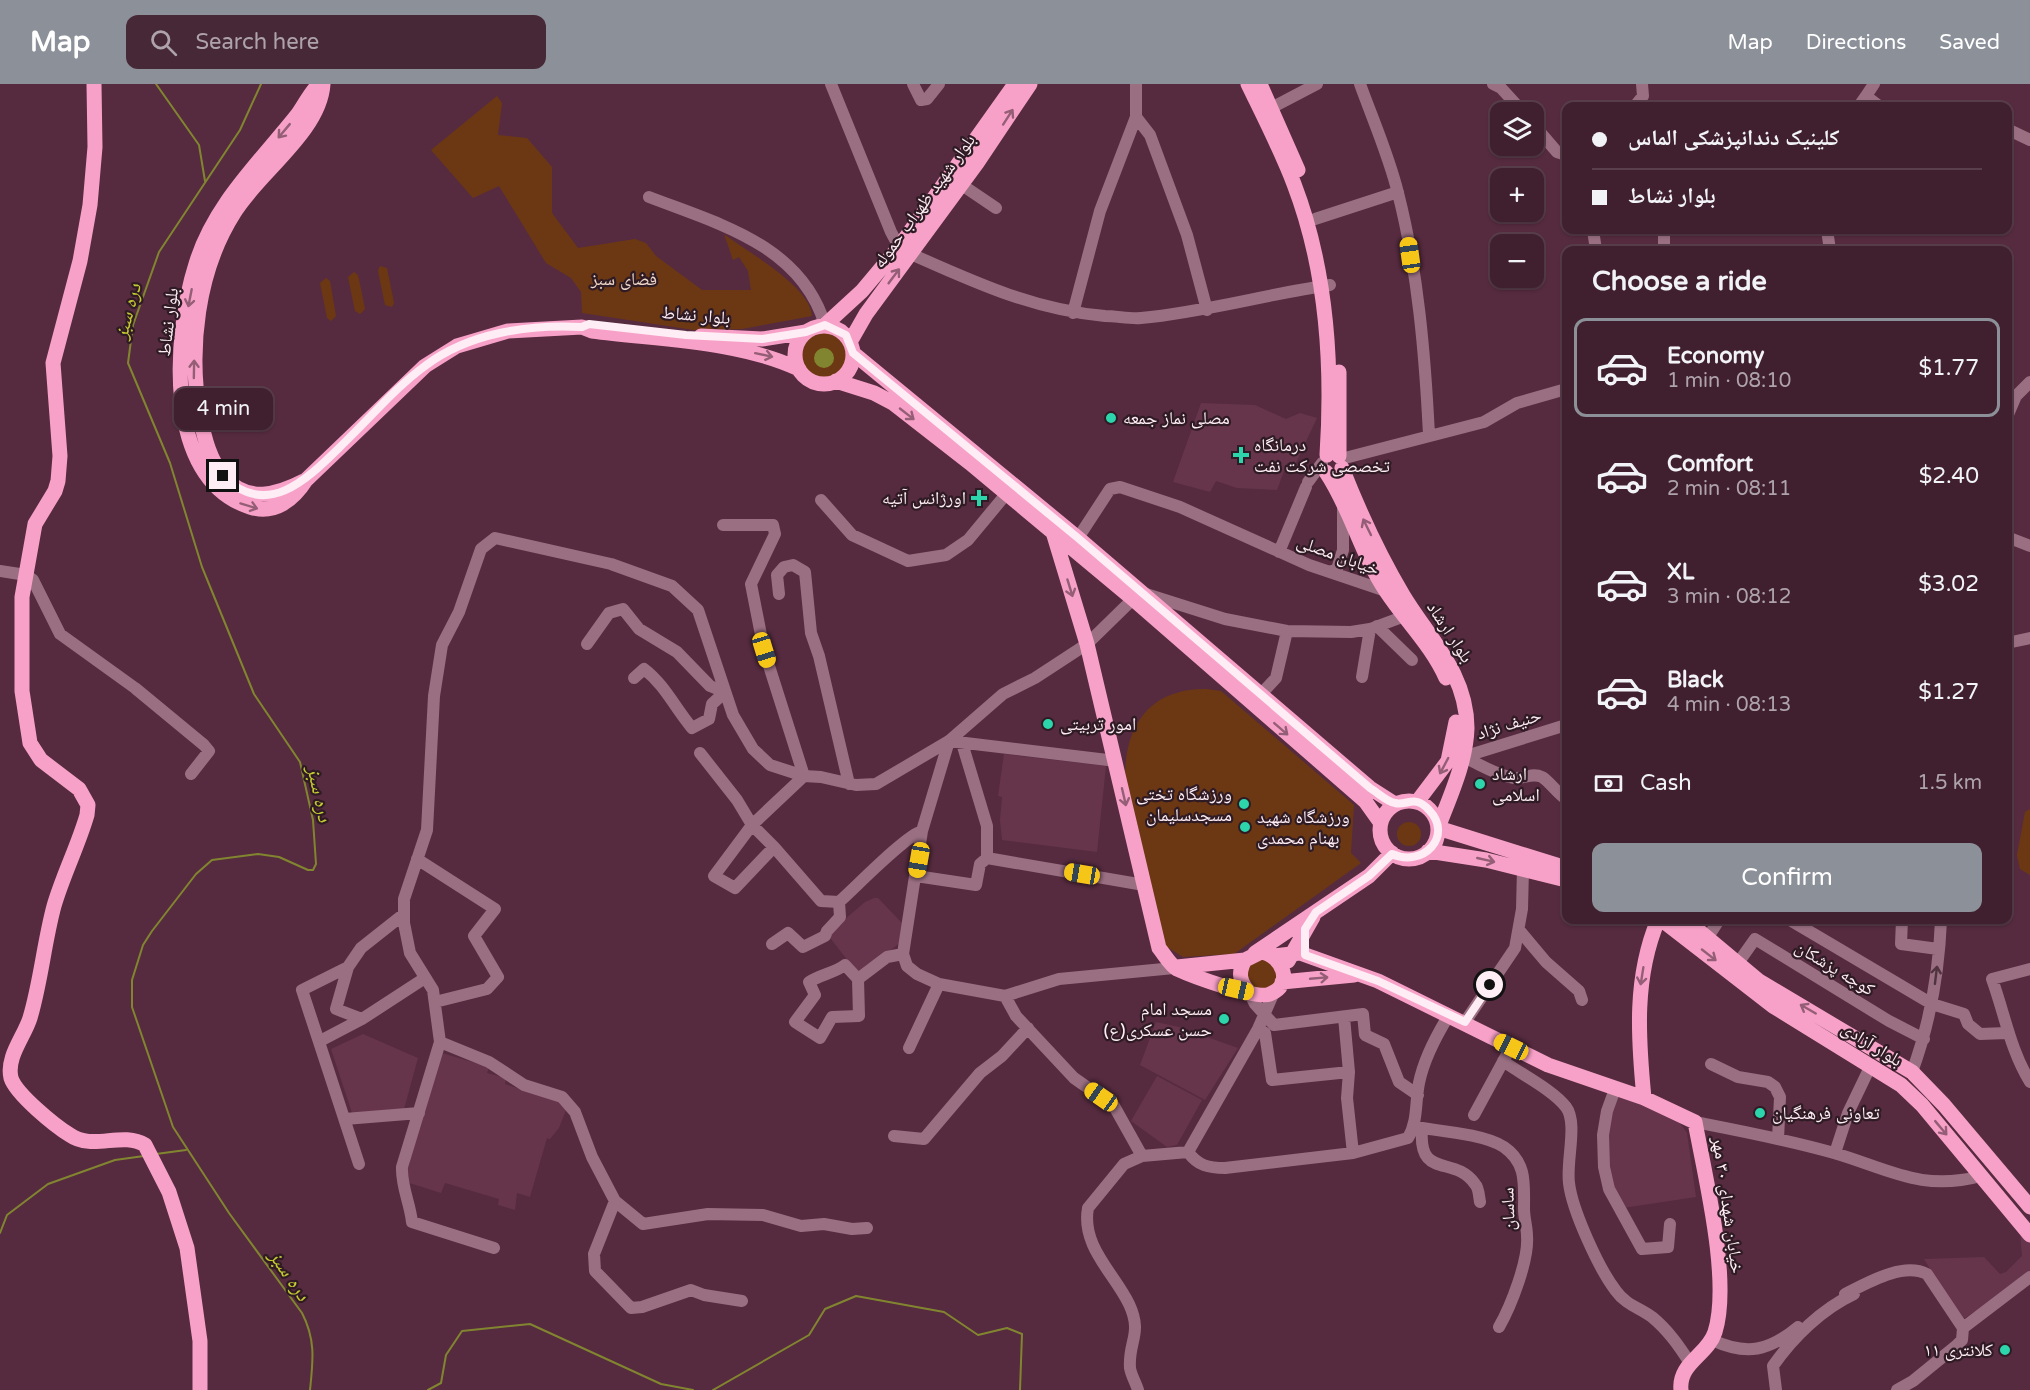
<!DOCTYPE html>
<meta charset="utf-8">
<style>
:root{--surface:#40202f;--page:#472837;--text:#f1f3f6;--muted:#aea3aa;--line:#593e4b;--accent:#8c9099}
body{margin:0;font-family:"Varela Round","Noto Naskh Arabic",sans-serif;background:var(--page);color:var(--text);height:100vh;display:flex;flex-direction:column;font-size:22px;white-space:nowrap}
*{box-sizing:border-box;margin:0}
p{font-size:20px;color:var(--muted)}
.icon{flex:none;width:33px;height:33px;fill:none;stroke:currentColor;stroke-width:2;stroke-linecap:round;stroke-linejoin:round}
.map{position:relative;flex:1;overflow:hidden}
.side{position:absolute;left:1562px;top:162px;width:450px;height:678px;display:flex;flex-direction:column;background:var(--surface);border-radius:12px;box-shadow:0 2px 4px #0004,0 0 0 2px var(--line)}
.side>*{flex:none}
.banner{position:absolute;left:1562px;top:18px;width:450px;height:132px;border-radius:12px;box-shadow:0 2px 4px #0004,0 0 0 2px var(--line);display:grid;align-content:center;height:132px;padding:0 30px;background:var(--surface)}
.fabs{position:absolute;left:1490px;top:18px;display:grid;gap:12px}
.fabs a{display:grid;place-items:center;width:54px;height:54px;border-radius:12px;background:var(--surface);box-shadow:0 2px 4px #0004,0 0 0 2px var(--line);font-size:30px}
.end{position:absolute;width:27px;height:27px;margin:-14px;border:8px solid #feedf4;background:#111;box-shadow:0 0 0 3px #111}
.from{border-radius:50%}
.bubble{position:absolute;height:42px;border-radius:12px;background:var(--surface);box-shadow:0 2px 4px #0004,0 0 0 2px var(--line);font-size:20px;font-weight:600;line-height:42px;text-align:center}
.car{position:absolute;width:18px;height:36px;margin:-18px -9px;border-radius:8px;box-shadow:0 0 4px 2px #0007;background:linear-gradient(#f5c518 24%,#345 0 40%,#f5c518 0 76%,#345 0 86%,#f5c518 0)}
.banner b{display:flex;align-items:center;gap:21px;height:57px;font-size:22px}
.banner b+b{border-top:2px solid var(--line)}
.banner i{width:15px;height:15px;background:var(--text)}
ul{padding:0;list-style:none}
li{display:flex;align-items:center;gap:18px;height:99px;margin:0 12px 9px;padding:0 18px;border:3px solid transparent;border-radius:12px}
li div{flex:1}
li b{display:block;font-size:22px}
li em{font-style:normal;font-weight:600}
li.on{border-color:var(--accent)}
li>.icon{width:54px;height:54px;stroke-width:1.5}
h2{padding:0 30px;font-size:27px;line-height:72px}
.pay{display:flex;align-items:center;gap:15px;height:66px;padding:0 30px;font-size:22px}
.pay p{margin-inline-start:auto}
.primary-button{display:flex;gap:12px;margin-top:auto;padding:12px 30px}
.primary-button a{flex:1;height:69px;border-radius:12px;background:var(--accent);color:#fff;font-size:24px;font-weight:600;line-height:69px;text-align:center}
header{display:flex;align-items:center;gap:36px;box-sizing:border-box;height:84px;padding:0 30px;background:var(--accent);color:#fff}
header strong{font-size:28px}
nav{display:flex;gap:33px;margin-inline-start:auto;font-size:21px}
.search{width:420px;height:54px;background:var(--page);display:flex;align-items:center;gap:15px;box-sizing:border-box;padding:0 21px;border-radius:12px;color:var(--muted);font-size:22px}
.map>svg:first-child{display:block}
.built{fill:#66354c}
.green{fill:#6c3814}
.water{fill:#828530}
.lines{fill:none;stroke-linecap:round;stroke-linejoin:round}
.stream{stroke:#828530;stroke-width:2}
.minor{stroke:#9a6f82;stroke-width:12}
.major{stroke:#f8a1c8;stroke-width:15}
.oneway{stroke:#945e76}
.oneway2{stroke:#4f3440}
.route{stroke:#feedf4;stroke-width:8}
.poi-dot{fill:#2cd5ab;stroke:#2f1b24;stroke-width:2}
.labels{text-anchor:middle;stroke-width:4.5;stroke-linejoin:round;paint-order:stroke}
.street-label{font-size:18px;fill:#feedf4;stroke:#2f1b24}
.park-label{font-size:18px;fill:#f1d9cb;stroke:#2f1b24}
.poi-label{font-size:18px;fill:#feedf4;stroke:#2f1b24;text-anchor:start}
.water-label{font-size:20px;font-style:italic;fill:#c6ca32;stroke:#2f1b24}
</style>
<header>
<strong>Map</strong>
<div class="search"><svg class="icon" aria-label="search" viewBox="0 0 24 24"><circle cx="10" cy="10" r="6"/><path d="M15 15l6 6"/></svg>Search here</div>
<nav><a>Map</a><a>Directions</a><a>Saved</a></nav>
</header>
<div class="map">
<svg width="2030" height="1306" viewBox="0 0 2030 1306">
<rect width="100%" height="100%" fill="#562b3f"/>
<path class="built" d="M1201 319 1255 321 1286 335 1300 329 1317 334 1295 381 1287 379 1277 406 1237 404 1216 397 1210 408 1173 398Z
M1004 670 1106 682 1097 768 1002 756 1000 736 1002 713 998 712Z
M874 814H878L902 839 901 858 859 891 831 855 830 848 865 818Z
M1156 938 1179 943 1238 964 1205 1016 1140 981Z
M363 950 418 974 403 1029 353 1032 331 965Z
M442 969 489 983 487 989 506 994 505 1000 559 1018 566 1026 559 1044 550 1055 547 1054 530 1113 517 1109 515 1126 498 1121 499 1115 445 1099 441 1109 403 1097 410 1078 407 1076Z
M1157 992 1202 1016 1177 1061 1167 1063 1131 1037Z
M1617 1011 1677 1035 1687 1049 1696 1113 1623 1124 1615 1115 1606 1068 1607 1041Z
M2020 1148 2030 1159V1190L1962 1236 1924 1175 1984 1173 2000 1190 2006 1188 2022 1172Z"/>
<path class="green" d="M497 12 502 19 498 51 527 54 552 83V129L578 164 635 155 646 159 656 172 702 206H751L748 187 739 173 733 176 724 150C747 168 810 202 812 232L742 245 694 246 582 229 581 208 571 194 546 179 499 102 473 114 431 66Z
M380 182 387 184 394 219 392 223 385 221 378 187Z
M354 188 358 191 365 225 360 230 355 227 348 193Z
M326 194 330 197 336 232 331 237 327 234 320 199Z
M801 272a23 23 0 1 1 46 0a23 23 0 1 1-46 0Z
M1207 605 1221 607 1354 721 1351 769 1361 779 1234 870 1183 873 1164 861 1125 693C1125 640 1151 604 1207 605Z
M2030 725V791L2020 785 2017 771 2025 728Z
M1397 750a12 12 0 1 1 24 0a12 12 0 1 1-24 0Z
M1256 872 1278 880 1276 903 1253 906 1244 885Z"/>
<path class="water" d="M814 274a10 10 0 1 1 20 0a10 10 0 1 1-20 0Z"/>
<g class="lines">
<path class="stream" d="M156 0 199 61 205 97
M261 0 240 46 159 168 133 241 128 279 170 379 202 483 254 610 300 678 313 736 316 780 313 786H308L279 773 258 770 212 776 196 790 152 847 143 861 132 896V923L173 1043 229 1129 302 1229C316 1256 313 1277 310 1306
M156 1070 186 1066
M0 1149 7 1131 48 1100 115 1076 144 1072
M428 1306 441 1299 446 1271 462 1247 530 1240 661 1300 693 1306
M713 1306 809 1251 825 1225 856 1212 944 1228 978 1251 1007 1244 1022 1250 1020 1306"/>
<path class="minor" d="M831 0 891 148 899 163
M913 0 921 16 927 15 939 0
M1136 0V33L1150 51 1187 151 1207 226
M1360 0C1373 36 1389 72 1398 109 1418 187 1425 271 1429 351
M1493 0 1501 4 1523 28
M1866 12 1874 0
M1635 22 1643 12 1642 0
M1859 22 1866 12 1879 22
M1273 23 1317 0
M1533 40 1557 68 1566 71
M2007 45 2030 56
M962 101 996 124
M649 113C719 140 801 161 825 241
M1315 135 1398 108
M1593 146 1596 166
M1664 146V166
M1827 146 1830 166
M911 170C974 198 1034 226 1105 232 1117 232 1129 235 1141 234 1205 228 1267 210 1330 201
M1073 229 1100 127 1136 33
M2007 333 2016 312 2030 298
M1341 375 1484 338 1517 319 1566 305
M1308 398 1322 379
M821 416 852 451 908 477 946 471 968 456 1007 409
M2007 453 2030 462
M1078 454 1110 405 1120 403 1180 423 1309 481 1386 507
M1279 468 1306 403
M0 487 26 491 33 496 60 550 135 604 204 661 209 667 191 690
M1330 488 1337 485 1343 466V420
M779 510 777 491 784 483 793 481 805 488 811 549 819 572 849 700
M1146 510 1225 535 1287 547 1351 548 1370 545 1405 532
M1377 542 1412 576
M2007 559 2030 554
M587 560 609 529 623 525 639 545 677 568 710 602 725 608 712 620 709 635 692 644C675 624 665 601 644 585L634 594
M1362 593 1370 545
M1260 611 1276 594 1287 547
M962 659 987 742V774L1144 801
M700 669 737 716 752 741 804 692 764 566 751 500 775 450 773 441H723
M1463 673C1480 680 1495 691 1514 694 1524 695 1532 688 1542 693 1549 697 1557 709 1566 715
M1463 673 1566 641
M752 741 774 763 735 804 714 792Z
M922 747 903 870 907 882 917 890 939 900 1005 912 1059 895 1174 884
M774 763 821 817 839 818C857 802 905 752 922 747L949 657 1116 677
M417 775 495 825 474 852 498 893 487 905 435 918
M916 792 976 801 980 780 987 774
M1790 836 1932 920 1964 930 1968 940 1980 950 2007 949
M1902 836 1901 860 1938 865
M1519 846 1546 878 1579 907 1582 916
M1708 853 1719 836
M772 860 788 849 803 863 825 852 827 847 840 833 839 818
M1738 879 1755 855 1889 937 1924 955
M348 883 336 925 362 935
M2030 885 1992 895C2005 931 2010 965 2030 998
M858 895 859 932 832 933 820 954 795 938 815 911 809 898C822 890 834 889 845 881L858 895 887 873 903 870
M1249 908 1255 920 1274 941 1363 930 1365 951 1384 960 1399 998 1418 1011
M1005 912 1016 932 1074 994 1114 1022 1142 1072
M1344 933 1349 988
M1465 938 1515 864 1522 825 1523 785
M1258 945 1265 949 1272 996 1349 988 1347 1014 1353 1069
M320 957 362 935 425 894
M440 958 402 1083C401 1102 410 1119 412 1138L494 1164
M909 964 939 900
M1503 977C1521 990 1553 1006 1566 1023 1578 1039 1566 1077 1569 1099 1572 1126 1599 1185 1616 1207 1626 1221 1640 1224 1652 1233 1668 1246 1679 1262 1690 1279
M1711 980 1738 993 1768 998 1775 1003 1780 1013 1778 1055
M1912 988C1930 939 1939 888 1941 836
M1615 1005 1607 1027 1603 1051 1604 1083 1609 1105 1642 1165 1668 1163 1670 1140
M1474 1031 1506 972
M345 1035 419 1029
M1695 1038C1741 1047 1789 1056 1834 1069 1889 1085 1921 1108 1981 1092
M1415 1043C1439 1047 1484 1050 1504 1063 1527 1079 1524 1100 1524 1125 1524 1134 1527 1143 1527 1152 1529 1176 1511 1222 1499 1243
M1422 1044C1418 1097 1454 1070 1475 1100 1479 1104 1479 1113 1480 1118
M894 1052 924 1055 980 989 1002 972 1028 944
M1188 1068C1198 1082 1209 1084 1225 1084L1353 1069 1408 1054C1418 1037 1415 1019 1419 999 1424 974 1436 952 1449 931
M1188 1068 1258 945 1274 908
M1835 1069 1848 1029 1871 981
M359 1080 302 906 348 883 361 864 404 830
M615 1117 594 1170 595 1187 631 1224 642 1223 691 1206 704 1211 742 1217
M867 1144 852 1145 824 1140 801 1142 763 1131 708 1130 643 1140 615 1117 592 1073 575 1028 562 1013 524 1001 489 978 440 958 433 906 410 869 404 839V815L427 746 434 612 442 561 459 528 481 465 495 454 611 480 672 502 698 526 733 631 753 665 770 681 804 692 821 693 856 701 876 700 949 657 1003 610 1035 594 1087 560 1133 515
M1845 1210C1869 1198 1903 1178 1927 1190L1963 1244 1962 1256 1956 1262 1913 1297 1897 1306
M1963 1244 2030 1193
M1712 1256C1747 1272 1769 1267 1798 1243
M1138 1306C1136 1299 1131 1291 1130 1284 1128 1257 1143 1250 1129 1220 1114 1189 1081 1162 1088 1124L1124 1080 1142 1072 1188 1068
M1776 1306 1773 1282C1793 1253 1822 1225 1854 1210"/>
<path class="major" d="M94 0 95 63 90 121 80 177 53 279 60 372 58 397 55 407 35 440 22 513V607L30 659 41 676 79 705 88 721 87 731C78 762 63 791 54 822 44 859 41 897 30 934 24 953 6 973 11 994 16 1010 55 1042 70 1051 93 1067 122 1047 145 1061L169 1108 187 1164 200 1257V1306
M319 0C310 9 305 20 298 30 261 77 214 120 196 180 174 249 162 395 250 423 275 431 294 415 306 396L425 282 457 262 508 247 582 243 592 247C660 256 736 256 799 285
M1248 0C1264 33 1281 66 1294 100 1327 186 1333 280 1327 371
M1260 0 1298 86
M825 241 862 207 899 163 1015 0
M795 271a29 29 0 1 1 58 0a29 29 0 1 1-58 0Z
M701 252 762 255 806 248
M850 258 866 230 977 79 1030 0
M853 269 1078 454 1370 704 1395 720
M836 297 874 309 893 319 970 379 1133 515 1365 717 1380 738
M1339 372V288
M1342 384C1359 427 1379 471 1403 511 1429 554 1467 590 1467 644 1466 679 1450 712 1438 744L1566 784
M1326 388C1351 425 1361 470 1386 507 1405 536 1432 562 1446 594
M304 397C277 411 248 419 225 394 210 378 204 353 200 332 188 266 197 187 234 129 258 89 320 48 323 0
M1053 448 1087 560 1159 864C1164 870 1170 881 1177 885 1192 892 1257 916 1270 910 1294 901 1283 871 1261 868L1245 876C1238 888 1239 898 1249 908
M1380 746a29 29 0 1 1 58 0a29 29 0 1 1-58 0Z
M1417 718 1448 677 1456 638
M1428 767 1486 776 1566 796
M1662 836 1773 922 1901 1001 1922 1021 2030 1151
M1686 836 1759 897 1912 988 1944 1021 2030 1123
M1255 869 1369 792 1392 769
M1274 872 1300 869 1378 897 1548 981 1644 1014 1695 1038C1705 1092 1731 1197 1715 1248 1708 1271 1678 1279 1681 1306
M1288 877 1313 833
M1177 883 1245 876
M1282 898 1354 891
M1644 1014C1638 953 1634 893 1658 836"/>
</g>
<defs><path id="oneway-shaft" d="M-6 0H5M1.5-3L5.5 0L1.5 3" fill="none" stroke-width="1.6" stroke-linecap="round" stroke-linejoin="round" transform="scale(1.5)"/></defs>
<g class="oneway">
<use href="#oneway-shaft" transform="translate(1008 33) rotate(-57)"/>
<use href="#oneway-shaft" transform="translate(284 47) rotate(130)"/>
<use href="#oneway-shaft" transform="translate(894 192) rotate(-53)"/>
<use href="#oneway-shaft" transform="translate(190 214) rotate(101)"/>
<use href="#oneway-shaft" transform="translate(764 271) rotate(12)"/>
<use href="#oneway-shaft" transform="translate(194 285) rotate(-89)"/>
<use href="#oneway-shaft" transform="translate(907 330) rotate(38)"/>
<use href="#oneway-shaft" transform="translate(249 422) rotate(17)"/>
<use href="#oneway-shaft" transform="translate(1367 443) rotate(-116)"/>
<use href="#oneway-shaft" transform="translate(1070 504) rotate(73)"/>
<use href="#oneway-shaft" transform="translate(1281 645) rotate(41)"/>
<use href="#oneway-shaft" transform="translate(1444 682) rotate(118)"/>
<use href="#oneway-shaft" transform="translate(1124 713) rotate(77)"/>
<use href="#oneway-shaft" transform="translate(1486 776) rotate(13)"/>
<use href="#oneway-shaft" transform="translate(1709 871) rotate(38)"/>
<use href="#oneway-shaft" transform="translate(1642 892) rotate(99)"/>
<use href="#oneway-shaft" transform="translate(1319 894) rotate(-5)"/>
<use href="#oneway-shaft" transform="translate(1808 925) rotate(-150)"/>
<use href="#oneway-shaft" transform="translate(1941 1044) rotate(50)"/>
</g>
<use class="oneway2" href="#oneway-shaft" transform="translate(1936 891) rotate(-83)"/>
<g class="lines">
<path class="route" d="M223 392C269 438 311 391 345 358 371 333 396 303 425 282 468 249 529 240 582 243L589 240 686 251 762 255 806 248 825 241 846 251 853 269 1078 454 1370 704C1377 708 1387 718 1395 719 1407 722 1415 710 1429 726 1454 752 1423 784 1392 770L1369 792 1316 828 1305 845V871L1378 897 1465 938 1490 901"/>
</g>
<g class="poi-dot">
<circle cx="1111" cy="334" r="6"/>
<path d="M1238 362h6v6h6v6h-6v6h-6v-6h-6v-6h6z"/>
<path d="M976 405h6v6h6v6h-6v6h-6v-6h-6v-6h6z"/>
<circle cx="1048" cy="640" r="6"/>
<circle cx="1480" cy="700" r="6"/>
<circle cx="1244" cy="720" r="6"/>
<circle cx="1245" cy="743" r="6"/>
<circle cx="1224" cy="935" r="6"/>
<circle cx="1760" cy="1029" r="6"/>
<circle cx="2005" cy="1266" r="6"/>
</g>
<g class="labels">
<g class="street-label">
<text transform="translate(924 117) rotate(-54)" y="6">بلوار شهید ظهراب حموله</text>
<text transform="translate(696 231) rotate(5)" y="6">بلوار نشاط</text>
<text transform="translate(168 238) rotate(-83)" y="6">بلوار نشاط</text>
<text transform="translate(1338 471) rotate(20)" y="6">خیابان مصلی</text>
<text transform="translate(1450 548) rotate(57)" y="6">بلوار ارشاد</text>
<text transform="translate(1509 640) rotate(-17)" y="6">حنیف نژاد</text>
<text transform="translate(1835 884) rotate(31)" y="6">کوچه پزشکان</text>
<text transform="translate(1872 960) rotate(32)" y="6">بلوار آزادی</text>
<text transform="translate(1728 1121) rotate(82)" y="6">خیابان شهدای ۳۰ مهر</text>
<text transform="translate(1508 1125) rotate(-92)" y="6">ساسان</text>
</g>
<g class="park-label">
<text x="624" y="201">فضای سبز</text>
</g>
<g class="poi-label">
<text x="1123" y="340">مصلی نماز جمعه</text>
<text x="1254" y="367">درمانگاه<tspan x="1254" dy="21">تخصصی شرکت نفت</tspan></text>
<text x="966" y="420" text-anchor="end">اورژانس آتیه</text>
<text x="1060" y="646">امور تربیتی</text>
<text x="1492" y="696">ارشاد<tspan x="1492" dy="21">اسلامی</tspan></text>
<text x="1232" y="716" text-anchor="end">ورزشگاه تختی<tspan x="1232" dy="21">مسجدسلیمان</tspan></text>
<text x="1257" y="739">ورزشگاه شهید<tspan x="1257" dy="21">بهنام محمدی</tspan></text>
<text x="1212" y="931" text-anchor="end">مسجد امام<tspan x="1212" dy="21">حسن عسکری(ع)</tspan></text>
<text x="1772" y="1035">تعاونی فرهنگیان</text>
<text x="1993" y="1272" text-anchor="end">کلانتری ۱۱</text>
</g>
<g class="water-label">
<text transform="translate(127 227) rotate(-75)" y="7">دره سبز</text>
<text transform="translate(320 710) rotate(78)" y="7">دره سبز</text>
<text transform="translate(290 1191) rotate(56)" y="7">دره سبز</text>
</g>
</g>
</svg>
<div class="fabs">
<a><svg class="icon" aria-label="layers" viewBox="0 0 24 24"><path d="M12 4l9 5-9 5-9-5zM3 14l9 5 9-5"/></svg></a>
<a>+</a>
<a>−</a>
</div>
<i class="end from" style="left:1490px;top:901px"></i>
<i class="end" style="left:223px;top:392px"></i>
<div class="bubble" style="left:174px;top:304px;width:99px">4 min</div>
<i class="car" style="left:1410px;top:171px;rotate:352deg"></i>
<i class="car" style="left:764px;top:566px;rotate:163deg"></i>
<i class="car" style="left:919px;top:776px;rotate:190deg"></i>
<i class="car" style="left:1082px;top:790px;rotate:280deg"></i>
<i class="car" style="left:1236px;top:905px;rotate:103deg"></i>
<i class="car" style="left:1511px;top:963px;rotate:296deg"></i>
<i class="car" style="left:1101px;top:1013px;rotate:305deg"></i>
<div class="banner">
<b><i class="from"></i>کلینیک دندانپزشکی الماس</b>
<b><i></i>بلوار نشاط</b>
</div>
<section class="side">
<h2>Choose a ride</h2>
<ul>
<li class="on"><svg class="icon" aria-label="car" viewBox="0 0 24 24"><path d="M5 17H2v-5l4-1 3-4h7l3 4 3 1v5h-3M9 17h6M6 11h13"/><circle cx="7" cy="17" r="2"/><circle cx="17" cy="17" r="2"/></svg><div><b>Economy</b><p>1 min · 08:10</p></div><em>$1.77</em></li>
<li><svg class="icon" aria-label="car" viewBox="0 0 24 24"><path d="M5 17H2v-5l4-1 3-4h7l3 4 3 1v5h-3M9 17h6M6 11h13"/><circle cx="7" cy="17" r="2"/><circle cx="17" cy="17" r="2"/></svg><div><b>Comfort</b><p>2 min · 08:11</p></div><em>$2.40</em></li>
<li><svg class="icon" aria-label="car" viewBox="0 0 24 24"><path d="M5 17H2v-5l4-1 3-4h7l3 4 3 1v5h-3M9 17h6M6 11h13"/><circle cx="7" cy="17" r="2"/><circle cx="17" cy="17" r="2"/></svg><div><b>XL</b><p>3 min · 08:12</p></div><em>$3.02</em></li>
<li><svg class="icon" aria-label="car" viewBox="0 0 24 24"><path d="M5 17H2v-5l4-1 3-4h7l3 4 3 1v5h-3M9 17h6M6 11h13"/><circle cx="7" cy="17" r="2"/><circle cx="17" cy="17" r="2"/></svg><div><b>Black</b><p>4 min · 08:13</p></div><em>$1.27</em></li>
</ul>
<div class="pay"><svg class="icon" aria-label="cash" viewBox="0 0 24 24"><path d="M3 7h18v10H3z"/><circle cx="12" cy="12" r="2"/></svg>Cash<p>1.5 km</p></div>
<div class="primary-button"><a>Confirm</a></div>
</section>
</div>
